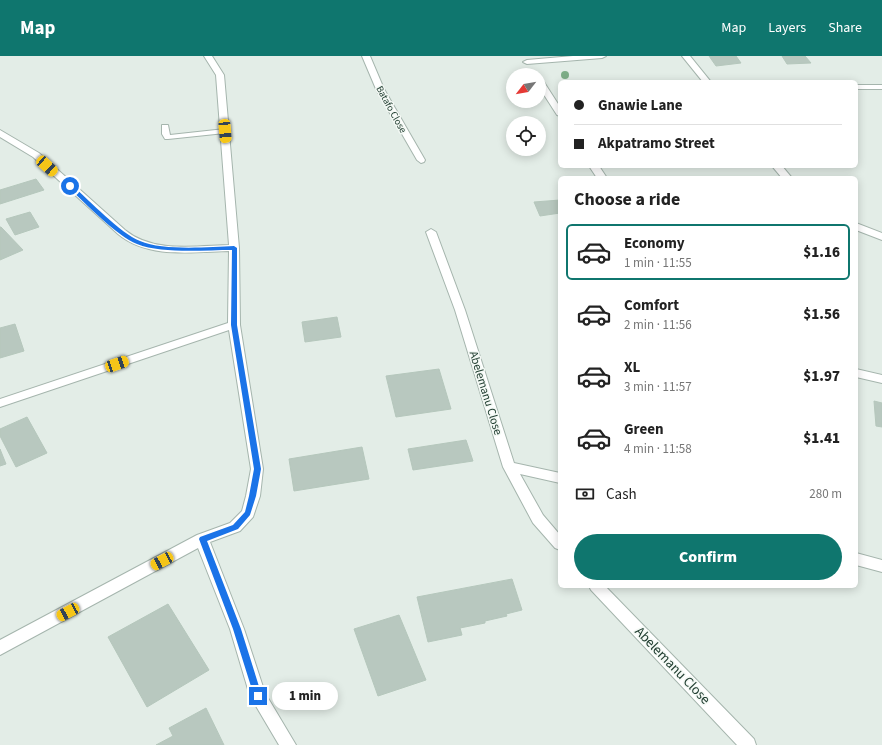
<!DOCTYPE html>
<meta charset="utf-8">
<style>
:root{--surface:#fff;--page:#f6f6f6;--text:#222;--muted:#767676;--line:#e0e0e0;--accent:#0f766e}
body{margin:0;font-family:"Source Sans 3",sans-serif;background:var(--page);color:var(--text);height:100vh;display:flex;flex-direction:column;font-size:15px;white-space:nowrap}
*{box-sizing:border-box;margin:0}
p{font-size:13px;color:var(--muted)}
.icon{flex:none;width:22px;height:22px;fill:none;stroke:currentColor;stroke-width:2;stroke-linecap:round;stroke-linejoin:round}
.map{position:relative;flex:1;overflow:hidden}
.drawer{position:absolute;left:558px;top:120px;width:300px;height:412px;display:flex;flex-direction:column;background:var(--surface);border-radius:6px;box-shadow:0 2px 10px #0003}
.drawer>*{flex:none}
.banner{position:absolute;left:558px;top:24px;width:300px;height:88px;border-radius:6px;box-shadow:0 2px 10px #0003;display:grid;align-content:center;height:88px;padding:0 16px;background:var(--surface)}
.needle{width:26px;rotate:239deg}
.buttons{position:absolute;left:506px;top:12px;display:grid;gap:8px}
.buttons a{display:grid;place-items:center;width:40px;height:40px;border-radius:50%;background:var(--surface);box-shadow:0 2px 10px #0003;font-size:20px}
.end{position:absolute;width:18px;height:18px;margin:-9px;border:5px solid #1a73e8;background:#fff;box-shadow:0 0 0 2px #fff}
.from{border-radius:50%}
.bubble{position:absolute;height:28px;border-radius:14px;background:var(--surface);box-shadow:0 2px 10px #0003;font-size:13px;font-weight:800;line-height:28px;text-align:center}
.car{position:absolute;width:12px;height:24px;margin:-12px -6px;border-radius:5px;box-shadow:0 0 3px 1px #0007;background:linear-gradient(#f5c518 24%,#345 0 40%,#f5c518 0 76%,#345 0 86%,#f5c518 0)}
.banner b{display:flex;align-items:center;gap:14px;height:38px;font-size:15px}
.banner b+b{border-top:1px solid var(--line)}
.banner i{width:10px;height:10px;background:var(--text)}
ul{padding:0;list-style:none}
li{display:flex;align-items:center;gap:12px;height:56px;margin:0 8px 6px;padding:0 8px;border:2px solid transparent;border-radius:6px}
li div{flex:1}
li b{display:block;font-size:15px}
li em{font-style:normal;font-weight:800}
li.selected{border-color:var(--accent)}
li>.icon{width:36px;height:36px;stroke-width:1.5}
h2{padding:0 16px;font-size:18px;line-height:48px}
.pay{display:flex;align-items:center;gap:10px;height:44px;padding:0 16px;font-size:15px}
.pay p{margin-inline-start:auto}
.cta{display:flex;gap:8px;margin-top:auto;padding:8px 16px}
.cta a{flex:1;height:46px;border-radius:24px;background:var(--accent);color:#fff;font-size:16px;font-weight:800;line-height:46px;text-align:center}
header{display:flex;align-items:center;gap:24px;box-sizing:border-box;height:56px;padding:0 20px;background:var(--accent);color:#fff}
header strong{font-size:19px}
nav{display:flex;gap:22px;margin-inline-start:auto;font-size:14px}
.map>svg:first-child{display:block}
.building{fill:#b8c8bf;stroke:#b5c7bc}
.lines{fill:none;stroke-linecap:round;stroke-linejoin:round}
.service-casing{stroke:#a5b5ad;stroke-width:2}
.minor-casing{stroke:#a5b5ad;stroke-width:2}
.tertiary-casing{stroke:#a5b5ad;stroke-width:2}
.service{fill:#fff;fill-rule:evenodd}
.minor{fill:#fff;fill-rule:evenodd}
.tertiary{fill:#fff;fill-rule:evenodd}
.tree{fill:#7dad87}
.route{fill:#1a73e8}
.labels{text-anchor:middle;stroke-width:3;stroke-linejoin:round;paint-order:stroke}
.far-street-label{font-size:10px;fill:#223f32;stroke:#f4f9f5}
.street-label{font-size:12px;fill:#223f32;stroke:#f4f9f5}
.near-street-label{font-size:14px;fill:#223f32;stroke:#f4f9f5}
</style>
<header>
<strong>Map</strong>
<nav><a>Map</a><a>Layers</a><a>Share</a></nav>
</header>
<div class="map">
<svg width="882" height="689" viewBox="0 0 882 689">
<rect width="100%" height="100%" fill="#e3ede7"/>
<path class="building" d="M709 0H736L741 7 716 10Z
M782 0H805L811 7 787 8Z
M36 123 44 134 0 148V134Z
M560 144V157L540 160 534 146Z
M30 156 39 171 15 179 6 163Z
M0 171H1L23 194 0 204Z
M337 261 341 281 305 286 302 266Z
M15 268 24 295 0 302V272Z
M439 313 451 353 396 361 386 320Z
M874 345 882 347V371L876 370Z
M27 361 47 397 16 411 0 380V373Z
M466 384 473 405 413 414 408 393Z
M362 391 369 423 294 435 289 403Z
M0 393 6 408 0 410Z
M512 523 522 554 506 558 507 560 485 565V567L460 572 462 579 428 586 417 541Z
M168 548 209 614 147 651 108 581Z
M399 559 426 624 378 640 354 573Z
M206 652 224 689H156L173 680 169 672Z"/>
<g class="lines">
<g class="service-casing">
<path id="service" d="M856 29H882V33H856Z
M162 69H168L170 79 225 73 229 75 225 77 168 83H165L162 78Z"/>
</g>
<g class="minor-casing">
<path id="minor" d="M204 0H212L224 19 239 192 240 269 263 413 260 440 253 461 240 475 210 486 244 573 265 637 296 689H279L250 640 230 573 198 492 0 599V584L197 479 230 467 242 455 246 440 251 413 229 274 0 351V343L228 267 229 195C192 196 148 203 118 178L33 101 0 81V74L39 97 125 174C153 197 194 190 229 189L216 19Z
M362 0H370L384 33 425 104 424 106 421 107 417 104 376 33Z
M573 0H606L602 2 527 8 523 6 527 4Z
M539 23H542L560 51V60L557 59 539 31Z
M589 110H599L607 122H597Z
M431 173 436 176 465 254 514 407 560 417V427L520 418 543 459 560 479V494L555 492 533 467 503 411 455 254 426 176Z
M856 313 882 319V327L856 321Z
M856 497 882 504V516L856 509Z
M589 530H605L754 683 756 689H737L591 534Z"/>
</g>
<g class="tertiary-casing">
<path id="tertiary" d="M682 0H690L711 26H703Z
M772 110H782L792 122H782Z
M856 167 882 177V184L856 174Z"/>
</g>
<use href="#service" class="service"/>
<use href="#minor" class="minor"/>
<use href="#tertiary" class="tertiary"/>
</g>
<circle class="tree" cx="565" cy="19" r="4"/>
<path class="route" d="M68 129H72C90 145 120 177 140 185 163 195 209 191 234 190L237 192V269L261 413 256 440 250 459 238 473 207 485 241 573 262 640 258 644 254 640 233 573 199 483 200 481 233 469 245 456 249 440 254 413 231 269 232 194C204 194 162 198 137 188 117 180 85 147 68 131Z"/>
<g class="labels">
<g class="far-street-label">
<text transform="translate(392 53) rotate(61)" y="4">Batafo Close</text>
</g>
<g class="street-label">
<text transform="translate(486 337) rotate(73)" y="4">Abelemanu Close</text>
</g>
<g class="near-street-label">
<text transform="translate(673 609) rotate(46)" y="5">Abelemanu Close</text>
</g>
</g>
</svg>
<div class="buttons">
<a><svg class="needle" viewBox="-14 -14 28 28"><path d="M0-13l5 13h-10z" fill="#e53935"/><path d="M0 13l5-13h-10z" fill="#767676"/></svg></a>
<a><svg class="icon" aria-label="locate" viewBox="0 0 24 24"><circle cx="12" cy="12" r="6"/><path d="M12 2v4M12 18v4M2 12h4M18 12h4"/></svg></a>
</div>
<i class="end from" style="left:70px;top:130px"></i>
<i class="end" style="left:258px;top:640px"></i>
<div class="bubble" style="left:272px;top:626px;width:66px">1 min</div>
<i class="car" style="left:225px;top:75px;rotate:175deg"></i>
<i class="car" style="left:47px;top:110px;rotate:132deg"></i>
<i class="car" style="left:117px;top:308px;rotate:71deg"></i>
<i class="car" style="left:162px;top:505px;rotate:242deg"></i>
<i class="car" style="left:68px;top:556px;rotate:242deg"></i>
<div class="banner">
<b><i class="from"></i>Gnawie Lane</b>
<b><i></i>Akpatramo Street</b>
</div>
<section class="drawer">
<h2>Choose a ride</h2>
<ul>
<li class="selected"><svg class="icon" aria-label="car" viewBox="0 0 24 24"><path d="M5 17H2v-5l4-1 3-4h7l3 4 3 1v5h-3M9 17h6M6 11h13"/><circle cx="7" cy="17" r="2"/><circle cx="17" cy="17" r="2"/></svg><div><b>Economy</b><p>1 min · 11:55</p></div><em>$1.16</em></li>
<li><svg class="icon" aria-label="car" viewBox="0 0 24 24"><path d="M5 17H2v-5l4-1 3-4h7l3 4 3 1v5h-3M9 17h6M6 11h13"/><circle cx="7" cy="17" r="2"/><circle cx="17" cy="17" r="2"/></svg><div><b>Comfort</b><p>2 min · 11:56</p></div><em>$1.56</em></li>
<li><svg class="icon" aria-label="car" viewBox="0 0 24 24"><path d="M5 17H2v-5l4-1 3-4h7l3 4 3 1v5h-3M9 17h6M6 11h13"/><circle cx="7" cy="17" r="2"/><circle cx="17" cy="17" r="2"/></svg><div><b>XL</b><p>3 min · 11:57</p></div><em>$1.97</em></li>
<li><svg class="icon" aria-label="car" viewBox="0 0 24 24"><path d="M5 17H2v-5l4-1 3-4h7l3 4 3 1v5h-3M9 17h6M6 11h13"/><circle cx="7" cy="17" r="2"/><circle cx="17" cy="17" r="2"/></svg><div><b>Green</b><p>4 min · 11:58</p></div><em>$1.41</em></li>
</ul>
<div class="pay"><svg class="icon" aria-label="cash" viewBox="0 0 24 24"><path d="M3 7h18v10H3z"/><circle cx="12" cy="12" r="2"/></svg>Cash<p>280 m</p></div>
<div class="cta"><a>Confirm</a></div>
</section>
</div>
